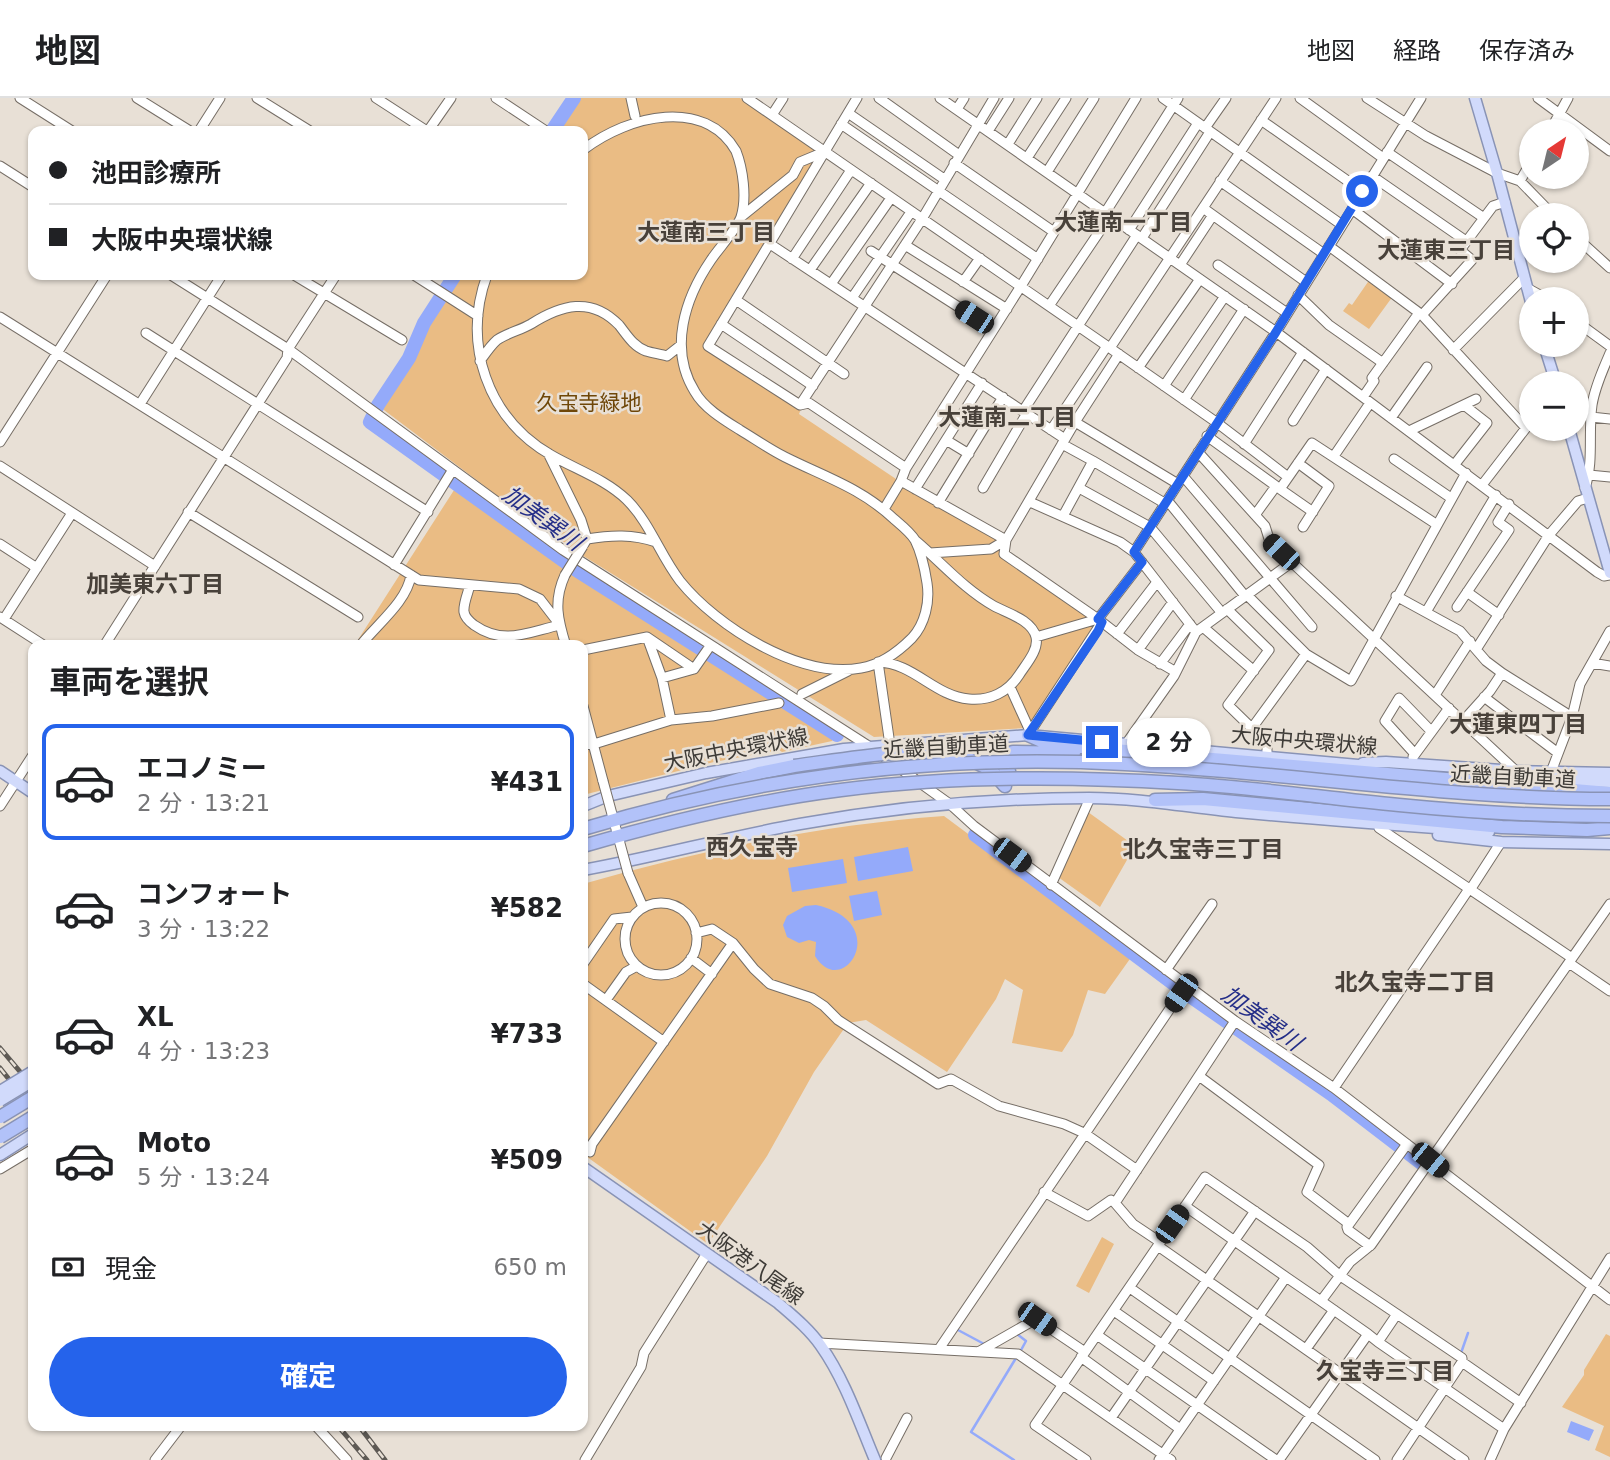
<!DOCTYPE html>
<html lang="ja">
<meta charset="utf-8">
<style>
:root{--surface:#fff;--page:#f6f6f6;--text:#202124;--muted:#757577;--line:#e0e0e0;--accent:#2563eb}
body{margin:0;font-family:"DejaVu Sans","Noto Sans JP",sans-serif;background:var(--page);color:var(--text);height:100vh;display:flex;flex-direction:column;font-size:26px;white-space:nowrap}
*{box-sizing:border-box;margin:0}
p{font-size:23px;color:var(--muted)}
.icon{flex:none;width:38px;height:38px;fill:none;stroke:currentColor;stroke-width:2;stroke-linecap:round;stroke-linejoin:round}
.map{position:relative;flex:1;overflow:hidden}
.panel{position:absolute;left:28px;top:542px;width:560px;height:791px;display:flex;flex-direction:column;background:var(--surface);border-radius:14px;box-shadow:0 2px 5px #0004}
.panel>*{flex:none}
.guide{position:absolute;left:28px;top:28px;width:560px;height:154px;border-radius:14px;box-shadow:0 2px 5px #0004;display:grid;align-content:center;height:154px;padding:0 21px;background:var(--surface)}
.needle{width:46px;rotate:35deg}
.fabs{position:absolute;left:1519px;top:21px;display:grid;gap:14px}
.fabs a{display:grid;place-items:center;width:70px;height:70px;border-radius:50%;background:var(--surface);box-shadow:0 2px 5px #0004;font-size:35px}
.end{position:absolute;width:32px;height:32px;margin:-16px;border:9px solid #2563eb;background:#fff;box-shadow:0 0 0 4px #fff}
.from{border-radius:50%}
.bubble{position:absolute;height:49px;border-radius:24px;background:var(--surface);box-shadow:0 2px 5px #0004;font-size:23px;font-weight:700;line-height:49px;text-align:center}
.car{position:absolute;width:21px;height:42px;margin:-21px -10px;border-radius:9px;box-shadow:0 0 5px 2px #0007;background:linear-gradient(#222 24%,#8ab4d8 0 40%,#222 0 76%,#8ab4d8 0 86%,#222 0)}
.guide b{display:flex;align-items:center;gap:24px;height:66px;font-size:26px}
.guide b+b{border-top:2px solid var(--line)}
.guide i{width:18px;height:18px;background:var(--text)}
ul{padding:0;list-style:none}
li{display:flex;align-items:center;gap:21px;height:116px;margin:0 14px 10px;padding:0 7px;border:4px solid transparent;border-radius:14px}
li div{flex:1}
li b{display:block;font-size:26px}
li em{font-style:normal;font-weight:700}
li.current{border-color:var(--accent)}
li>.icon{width:63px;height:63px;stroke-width:1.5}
h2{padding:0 21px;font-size:32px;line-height:84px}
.pay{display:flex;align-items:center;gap:18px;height:77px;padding:0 21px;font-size:26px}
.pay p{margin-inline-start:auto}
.primary-button{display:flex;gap:14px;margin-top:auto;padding:14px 21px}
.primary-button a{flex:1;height:80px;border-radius:42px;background:var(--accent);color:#fff;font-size:28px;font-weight:700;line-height:80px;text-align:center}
header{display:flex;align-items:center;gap:42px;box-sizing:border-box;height:98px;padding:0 35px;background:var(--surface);border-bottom:2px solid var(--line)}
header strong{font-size:33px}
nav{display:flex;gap:38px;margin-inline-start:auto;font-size:24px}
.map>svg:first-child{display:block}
.green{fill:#eabc84}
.water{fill:#94aafa}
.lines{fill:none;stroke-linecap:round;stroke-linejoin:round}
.stream{stroke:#94aafa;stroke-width:2.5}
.river{stroke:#94aafa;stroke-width:14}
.minor-casing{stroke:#766e66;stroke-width:11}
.major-casing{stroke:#8993b5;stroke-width:13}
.highway-casing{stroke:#8993b5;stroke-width:15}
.minor{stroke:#fff;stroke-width:9}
.major{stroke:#d1dafb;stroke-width:10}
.highway{stroke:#b2c2f9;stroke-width:12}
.rail-casing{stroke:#5e5a55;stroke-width:5}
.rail{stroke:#e8e0d6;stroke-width:2.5;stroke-dasharray:8;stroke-linecap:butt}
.minor-bridge-casing{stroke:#766e66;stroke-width:11;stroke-linecap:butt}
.major-bridge-casing{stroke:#8993b5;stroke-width:13;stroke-linecap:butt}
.highway-bridge-casing{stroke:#8993b5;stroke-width:15;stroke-linecap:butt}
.minor-bridge{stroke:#fff;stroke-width:9}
.major-bridge{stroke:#d1dafb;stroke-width:10}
.highway-bridge{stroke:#b2c2f9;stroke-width:12}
.route{stroke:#2563eb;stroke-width:9}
.labels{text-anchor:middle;stroke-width:5;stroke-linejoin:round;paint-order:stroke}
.park-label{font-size:21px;fill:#6f4708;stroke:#e8e0d6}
.street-label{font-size:21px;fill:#3e3b37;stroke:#e8e0d6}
.neighbourhood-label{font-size:23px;font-weight:bold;fill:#48413a;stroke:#e8e0d6}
.water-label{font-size:23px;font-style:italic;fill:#242e88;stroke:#e8e0d6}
</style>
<header>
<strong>地図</strong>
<nav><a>地図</a><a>経路</a><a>保存済み</a></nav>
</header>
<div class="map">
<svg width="1610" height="1362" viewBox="0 0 1610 1362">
<rect width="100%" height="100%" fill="#e8e0d6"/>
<path class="green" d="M574 0H740L818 54 816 63 704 248 801 311 799 316 902 385 1003 443 999 456 1095 523 1094 533 1030 628 1026 630 874 639 585 459 499 399 380 309C408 266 431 220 458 177H583V33H552Z
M1370 181 1393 198 1369 231 1343 213 1349 205 1352 207Z
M456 389 576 474 835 637 832 643 782 654 779 652 714 664 583 697V548H354Z
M1088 714 1135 748 1100 809 1058 779Z
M944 718 1132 858 1105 896 1088 892 1073 937 1062 954 1012 945 1023 892 1005 881 996 901 947 974 866 922 848 925 814 974 767 1058 708 1146 583 1056V786C701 752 821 727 944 718Z
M1102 1139 1114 1146 1089 1195 1076 1188Z
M1606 1236 1610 1238V1359L1595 1352 1604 1328 1562 1309 1584 1277V1272Z"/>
<path class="water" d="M908 749 913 773 858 783 854 759Z
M843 761 847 785 792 794 788 770Z
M877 793 882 817 854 823 849 798Z
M816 807C894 824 843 904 815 858L816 844 809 842 799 845 787 839 783 827 787 818 805 808Z
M1571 1323 1594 1332 1589 1343 1567 1334Z"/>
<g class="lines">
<path class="stream" d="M958 1232 986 1247
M1017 1236 1026 1243 1020 1254
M1461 1255 1468 1235
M1014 1362 971 1334 1016 1260"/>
<path class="river" d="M552 33 574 0
M455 177 424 225 409 260 378 307 370 324 578 473 837 637
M975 737 1187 896 1331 996 1421 1065"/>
<g class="minor-casing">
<path id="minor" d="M20 0 72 33
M137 0 190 33
M257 0 310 33
M376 0 427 33
M496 0 546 33
M631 0 635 18
M747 0 1107 248 1216 324 1288 379
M857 0 708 248 800 307 809 305 906 370
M879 0 959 57
M940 0 1276 234 1597 474 1604 478 1610 477
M1163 0 1342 127
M1300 0 1383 60
M1367 0 1426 38 1497 75 1520 83 1553 117
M1538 0 1610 53
M957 11 964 0
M848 15 944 81
M772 17 783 0
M1261 22 1362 93
M841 26 1038 161
M1205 30 1226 0
M199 33 220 0
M428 33 451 0
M988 33 1009 0
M1550 33 1568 0
M1008 46 1037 0
M1387 54 1484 120
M1027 60 1066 0
M954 65 1054 134
M0 68 33 89
M1047 74 1094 0
M1372 78 1466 143
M1220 83 1324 156
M1520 83 1531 64
M1203 110 1306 184
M1352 111 1452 186
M1105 115 1178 0
M741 119 793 77 800 64 824 54
M1129 132 1198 25
M1142 140 1210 34
M1577 140 1610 170
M770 146 1065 341
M905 147 1007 211
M1329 148 1422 217 1526 330 1482 387
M871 153 993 231
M792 161 851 72
M1180 167 1213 117
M1218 167 1287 215
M810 172 871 85
M171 177 288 251 563 452 870 649 951 707 974 728 1235 923 1334 990 1610 1202
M294 177 402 242
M414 177 478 218
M487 177C462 246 487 320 551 357 577 372 605 381 627 402 650 425 660 457 680 483 717 529 800 581 861 570 880 567 898 554 912 540 925 526 930 504 927 485 925 472 921 454 915 442 910 434 901 427 894 421 861 390 825 379 785 359 769 351 755 341 740 332 724 322 704 310 695 294 668 251 685 200 711 162 719 150 736 132 741 119 747 100 743 71 736 53 705 0 630 16 583 52
M963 184 980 160
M831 186 891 100
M1527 190 1547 201
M1298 197 1329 227 1383 265
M852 200 911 114
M736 202 844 276
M1049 208 1110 118
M1422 217 1472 162 1460 152 1493 108 1505 104
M0 219 419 482 519 491 540 501 560 527
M1577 224 1610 248
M721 226 813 288
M146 235 428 414
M1110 250 1276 0
M1453 252 1524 180
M1119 256 1075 324 1006 442 1004 456 1098 521 1138 552 1176 574
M480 263C485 256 491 247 497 242 507 235 521 232 531 226 561 207 591 198 619 227 627 237 633 248 646 253 652 255 660 256 667 258L681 247
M1138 270 1200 181
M1164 288 1225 198
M1363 299 1374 283 1372 280 1419 215
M1184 302 1244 211
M140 306 222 177
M800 307 922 121 994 0
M1023 313 1137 137
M1591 319 1610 321
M1391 320 1427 269
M1293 323 1326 271
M1075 324 1178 386
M1051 332 1107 248
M1409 333 1476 301
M1207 338 1276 388
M946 342 969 356
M0 344 107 177
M1062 346 1093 363
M1244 346 1303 254
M1198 354 1265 428 1270 444 1516 673
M548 355 581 422 587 441
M1334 358 1370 305
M1394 361 1451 400
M1298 365 1329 388 1303 429
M1455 366 1487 325 1464 307
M0 368 155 468
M1589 377 1610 379
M1183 378 1312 529
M901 383 1006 442
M983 390 1027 315
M1079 390 1150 429 1222 515
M1585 390C1594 363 1588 335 1592 307 1595 288 1603 272 1610 255
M915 391 982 285
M1280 391 1313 414
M1167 402 1245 498
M1030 404 1120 444 1134 454
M938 405 1003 299
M884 411 901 383 906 370 1021 188 1136 0
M188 414 358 519
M1255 417 1276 388 1280 391 1312 345 1436 426
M1063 418 1093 363 1166 406
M0 446 37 470
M584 446 587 441C611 437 633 436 656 444
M930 455 991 451 1006 442
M394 467 452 373
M565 477C553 503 558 522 566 548
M470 487C468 495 463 506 464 514 465 520 470 524 474 527 504 548 528 534 560 527
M1467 494 1499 517
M1247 497 1306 556 1351 583 1466 375
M1396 498 1460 533 1486 563 1502 575 1572 619
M1457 509 1509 432 1498 424 1509 406
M1227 511 1269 552 1228 607 1267 645V659
M1426 514 1496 397
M0 519 45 548
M4 521 72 415
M1203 529 1254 573
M1196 534 1134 454 1276 234 1421 0
M1117 536 1157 484
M647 539 662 580 671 622
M1036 539 1098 521 1142 464
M104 548 287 260 288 251 336 177
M360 548C376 527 407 504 411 477
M1477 550 1549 437 1578 403 1588 400
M583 552 647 539 694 571 662 580
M1138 552 1173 504
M1592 565 1610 568
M1160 566 1190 526
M694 571 708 551
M1010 589 1030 633
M802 596 848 573
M1435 597 1470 543
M1484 599 1558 655
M583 608 603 683
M1463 623 1490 593 1502 575
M1252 630 1306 556
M1028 637 1102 524
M889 640 878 564C914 565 934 598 969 601 990 603 1008 594 1019 577 1026 566 1039 552 1036 539 1032 522 1007 515 994 508 964 491 942 465 916 443
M1126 646 1174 578 1196 534 1292 464
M583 647 594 646 671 622 712 618 779 605
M1414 655 1385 623 1399 600 1431 633
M1413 659 1449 610
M1551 674 1572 619 1580 586 1610 533
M0 708 33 657
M1379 730 1572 860
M628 775 643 809
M1051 787 1090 700
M1470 792 1501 744
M625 841a36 36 0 1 1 72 0a36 36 0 1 1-72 0Z
M696 835 712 831 733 845 754 871 770 886 812 900 824 908 838 922 938 986 951 981 999 1008 1064 1026 1084 1035 1137 1072
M691 860 712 876
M1569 865 1610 893
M583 866 614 821 632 819
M1166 872 1212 806
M583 886 664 944
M606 902 626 874 637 868
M1199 978 1319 1067 1307 1094 1349 1126
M1334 990 1469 791
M590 1054 592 1046 733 845
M0 1071 33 1051
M1044 1094 1088 1118 1111 1102 1115 1105
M1185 1108 1286 1179
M1160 1144 1133 1126 1115 1105 1235 923
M1158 1148 1464 1362
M1370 1148 1348 1132 1347 1129 1407 1046
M1130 1190 1375 1362
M1321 1203 1368 1236
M1114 1213 1214 1283
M1097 1237 1276 1362
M1378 1244 1504 1331
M819 1245 1018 1256 1171 1362
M939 1251 1186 887
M1306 1251 1334 1212
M980 1253 1036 1221 1085 1254
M1081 1259 1180 1331
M1111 1320 1255 1113
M316 1328 347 1362
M886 1360 907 1320
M155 1362 181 1328
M585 1362 641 1269 644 1255 706 1157
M1086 1362 1035 1327 1205 1079 1307 1149 1339 1177 1462 1260V1264L1521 1305
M1159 1362 1286 1179 1321 1203 1350 1164 1371 1147 1610 806
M1279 1362 1368 1236 1378 1244 1397 1216
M1397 1362 1462 1264
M1490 1362 1504 1331 1610 1160"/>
</g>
<g class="major-casing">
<path id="major" d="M1475 0 1497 75 1531 204
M1544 247 1556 285
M1569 331 1610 475
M1363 665 1386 664 1516 673 1610 675
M0 673 33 695
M1525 682 1610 684
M583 708 608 698 706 675 844 651 1028 637 1369 668
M1438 737 1501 744 1610 746
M583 772C655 759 727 739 800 726 894 709 993 700 1089 700 1139 700 1187 709 1236 714 1320 722 1405 728 1489 734
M0 1057 33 1036
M583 1069 778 1205C793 1218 809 1231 821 1248 845 1282 859 1324 875 1362"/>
</g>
<g class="highway-casing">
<path id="highway" d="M1028 637 1046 645 1165 657 1610 695
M959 656 991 672 1005 688
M1009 673 1005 670 1006 656 1013 654 1074 655
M673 702 759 675 794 668
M1155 702 1203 701 1502 729 1587 732 1610 730"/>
</g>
<use href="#minor" class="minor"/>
<use href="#major" class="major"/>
<use href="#highway" class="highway"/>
<g class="rail-casing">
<path id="rail" d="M0 950 33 989
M0 970 33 1011
M338 1328 367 1362
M359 1328 385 1362"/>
</g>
<use href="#rail" class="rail"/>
<g class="minor-bridge-casing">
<path id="minor-bridge" d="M565 477 583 448
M603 683 628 775"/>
</g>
<g class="major-bridge-casing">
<path id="major-bridge" d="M0 993 33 973
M0 1003 33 983"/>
</g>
<g class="highway-bridge-casing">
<path id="highway-bridge" d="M794 668C846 661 907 649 959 656
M583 731C758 678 942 656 1125 666 1287 674 1448 701 1610 701
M583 748C667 724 753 703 841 692 952 678 1066 678 1178 685 1252 689 1325 700 1399 707 1469 714 1540 718 1610 718
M0 1019 33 999
M0 1039 33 1019"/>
</g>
<use href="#minor-bridge" class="minor-bridge"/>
<use href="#major-bridge" class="major-bridge"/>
<use href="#highway-bridge" class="highway-bridge"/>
</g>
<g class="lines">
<path class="route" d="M1102 644 1028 637 1098 533 1102 524 1098 521 1142 464 1134 454 1276 234 1362 93"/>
</g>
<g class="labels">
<g class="park-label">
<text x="589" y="312">久宝寺緑地</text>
</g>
<g class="street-label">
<text transform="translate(1304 643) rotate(5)" y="7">大阪中央環状線</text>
<text transform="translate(946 649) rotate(-3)" y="7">近畿自動車道</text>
<text transform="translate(736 652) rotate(-11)" y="7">大阪中央環状線</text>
<text transform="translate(1513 679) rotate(3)" y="7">近畿自動車道</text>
<text transform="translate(750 1165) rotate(36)" y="7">大阪港八尾線</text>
</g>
<g class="neighbourhood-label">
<text x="1123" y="132">大蓮南一丁目</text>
<text x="706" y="142">大蓮南三丁目</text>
<text x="1446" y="160">大蓮東三丁目</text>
<text x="1007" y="327">大蓮南二丁目</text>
<text x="155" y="494">加美東六丁目</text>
<text x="1518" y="634">大蓮東四丁目</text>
<text x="752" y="757">西久宝寺</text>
<text x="1203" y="759">北久宝寺三丁目</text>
<text x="1415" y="892">北久宝寺二丁目</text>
<text x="1385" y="1281">久宝寺三丁目</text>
</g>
<g class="water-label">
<text transform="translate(543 420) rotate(36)" y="8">加美巽川</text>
<text transform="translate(1262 920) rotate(36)" y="8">加美巽川</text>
</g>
</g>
</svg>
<div class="fabs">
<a><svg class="needle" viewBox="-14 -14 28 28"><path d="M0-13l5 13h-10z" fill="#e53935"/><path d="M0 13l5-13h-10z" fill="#757577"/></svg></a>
<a><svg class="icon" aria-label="locate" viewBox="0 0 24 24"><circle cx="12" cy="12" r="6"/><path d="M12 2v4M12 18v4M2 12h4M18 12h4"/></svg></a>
<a>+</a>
<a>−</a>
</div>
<i class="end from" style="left:1362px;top:93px"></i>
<i class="end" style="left:1102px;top:644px"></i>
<div class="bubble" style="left:1127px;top:620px;width:84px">2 分</div>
<i class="car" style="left:974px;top:219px;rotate:303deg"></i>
<i class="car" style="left:1281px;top:454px;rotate:313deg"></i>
<i class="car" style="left:1012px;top:757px;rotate:127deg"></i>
<i class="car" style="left:1181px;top:895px;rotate:215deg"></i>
<i class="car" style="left:1430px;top:1062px;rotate:129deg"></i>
<i class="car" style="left:1172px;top:1126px;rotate:35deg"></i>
<i class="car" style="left:1037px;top:1221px;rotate:125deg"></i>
<div class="guide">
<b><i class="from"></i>池田診療所</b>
<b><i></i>大阪中央環状線</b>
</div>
<section class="panel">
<h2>車両を選択</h2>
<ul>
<li class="current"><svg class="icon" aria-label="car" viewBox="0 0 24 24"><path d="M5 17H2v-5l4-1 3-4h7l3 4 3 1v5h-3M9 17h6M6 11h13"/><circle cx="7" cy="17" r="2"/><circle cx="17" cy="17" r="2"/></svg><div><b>エコノミー</b><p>2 分 · 13:21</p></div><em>¥431</em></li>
<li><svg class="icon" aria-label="car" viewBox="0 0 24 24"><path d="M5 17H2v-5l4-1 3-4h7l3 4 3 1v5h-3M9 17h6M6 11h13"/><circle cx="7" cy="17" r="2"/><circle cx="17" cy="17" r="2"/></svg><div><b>コンフォート</b><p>3 分 · 13:22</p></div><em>¥582</em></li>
<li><svg class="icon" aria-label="car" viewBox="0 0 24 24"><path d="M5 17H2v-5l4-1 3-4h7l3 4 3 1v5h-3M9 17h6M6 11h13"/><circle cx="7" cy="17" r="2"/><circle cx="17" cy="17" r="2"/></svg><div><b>XL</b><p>4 分 · 13:23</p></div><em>¥733</em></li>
<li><svg class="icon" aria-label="car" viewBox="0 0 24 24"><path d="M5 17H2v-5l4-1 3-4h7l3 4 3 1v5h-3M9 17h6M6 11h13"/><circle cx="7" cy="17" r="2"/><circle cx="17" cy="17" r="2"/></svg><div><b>Moto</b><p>5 分 · 13:24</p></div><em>¥509</em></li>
</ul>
<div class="pay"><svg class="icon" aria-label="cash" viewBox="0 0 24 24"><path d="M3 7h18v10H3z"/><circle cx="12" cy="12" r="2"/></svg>現金<p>650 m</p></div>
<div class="primary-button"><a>確定</a></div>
</section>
</div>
